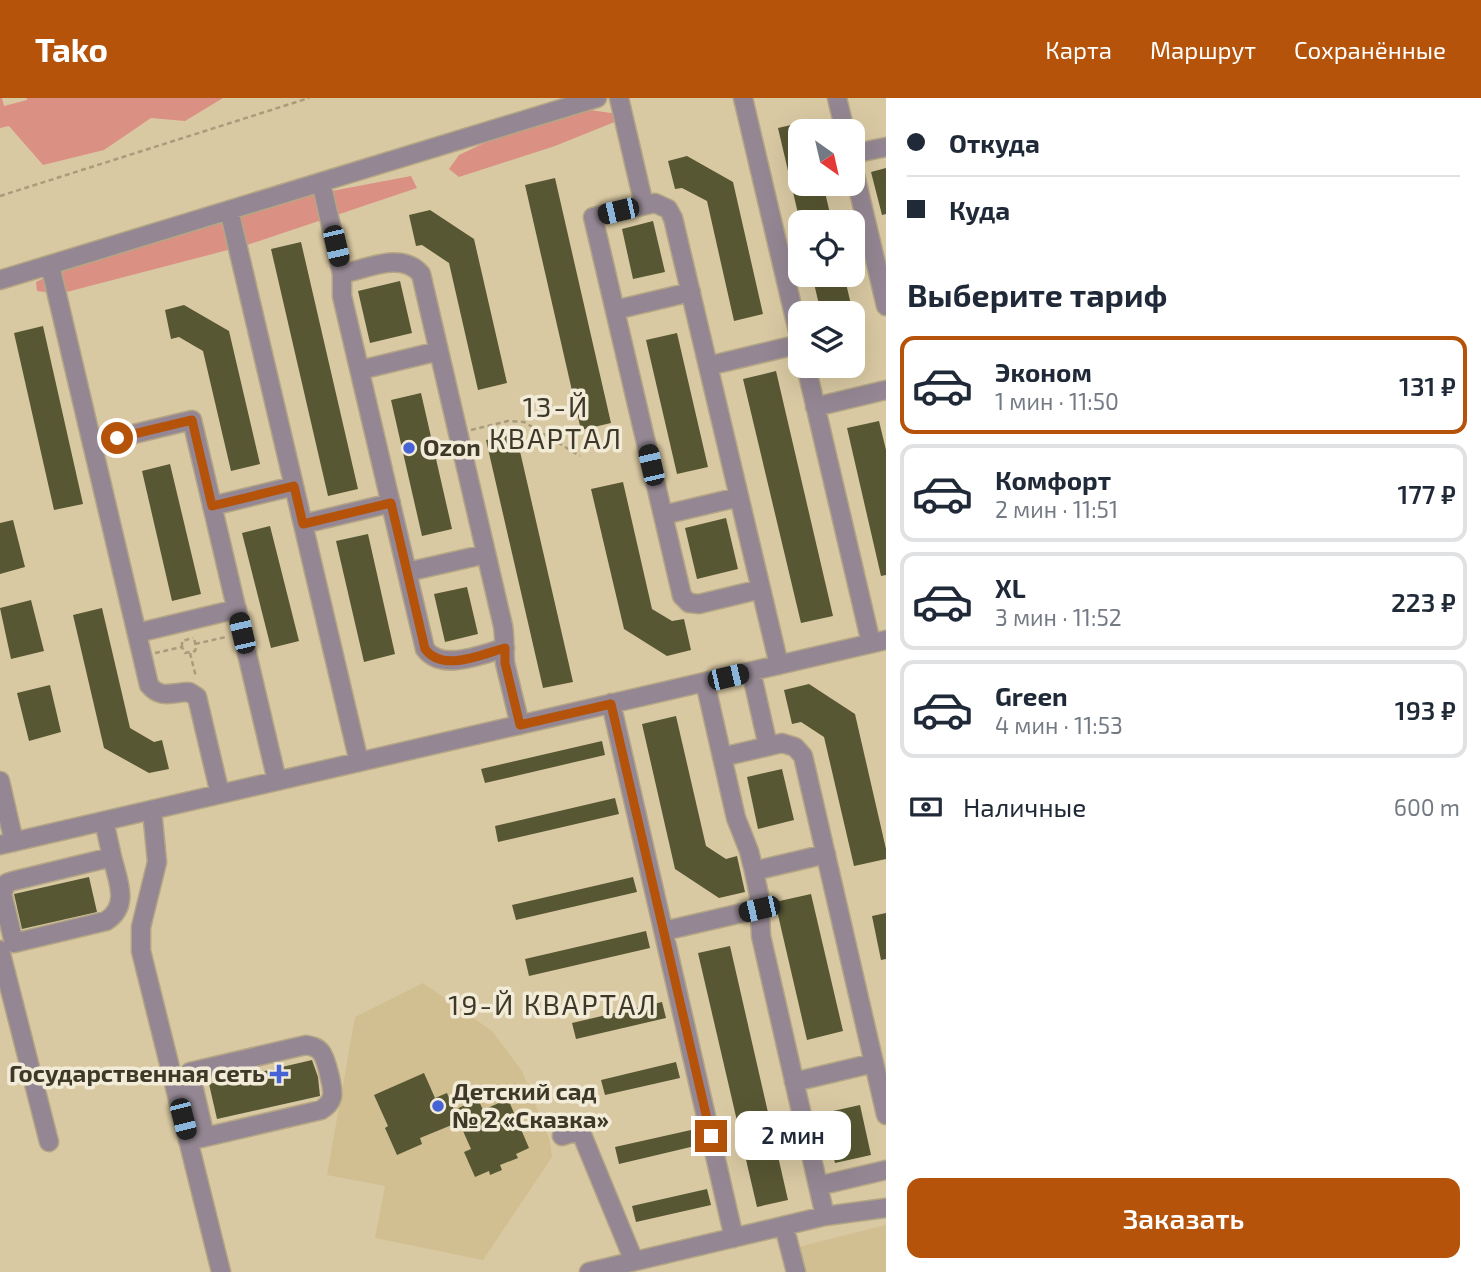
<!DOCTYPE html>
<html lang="ru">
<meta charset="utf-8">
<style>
:root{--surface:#fff;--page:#f2f2f3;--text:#1f2937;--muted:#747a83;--line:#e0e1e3;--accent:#b45309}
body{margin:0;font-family:"Exo 2",sans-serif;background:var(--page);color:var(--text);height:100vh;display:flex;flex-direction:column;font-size:26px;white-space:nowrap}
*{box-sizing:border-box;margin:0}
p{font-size:23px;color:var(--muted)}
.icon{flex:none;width:38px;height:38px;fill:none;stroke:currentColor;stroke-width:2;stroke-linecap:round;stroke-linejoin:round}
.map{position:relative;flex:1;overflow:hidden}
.details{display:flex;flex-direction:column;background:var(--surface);width:595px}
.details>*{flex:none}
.banner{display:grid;align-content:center;height:154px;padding:0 21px;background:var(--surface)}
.needle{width:46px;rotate:146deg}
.tools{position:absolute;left:788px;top:21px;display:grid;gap:14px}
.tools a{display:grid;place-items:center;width:77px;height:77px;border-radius:14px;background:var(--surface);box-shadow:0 7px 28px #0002;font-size:35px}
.end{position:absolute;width:32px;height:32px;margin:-16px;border:9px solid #b45309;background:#fff;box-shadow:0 0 0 4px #fff}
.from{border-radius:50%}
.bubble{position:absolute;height:49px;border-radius:14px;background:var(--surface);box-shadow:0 7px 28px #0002;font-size:23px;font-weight:600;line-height:49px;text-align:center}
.car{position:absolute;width:21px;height:42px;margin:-21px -10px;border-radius:9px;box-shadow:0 0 5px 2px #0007;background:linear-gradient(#222 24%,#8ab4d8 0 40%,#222 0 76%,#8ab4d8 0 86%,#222 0)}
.banner b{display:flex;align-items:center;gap:24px;height:66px;font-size:26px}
.banner b+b{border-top:2px solid var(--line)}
.banner i{width:18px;height:18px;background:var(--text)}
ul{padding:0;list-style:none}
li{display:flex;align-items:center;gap:21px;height:98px;margin:0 14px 10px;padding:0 7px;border:4px solid var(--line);border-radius:14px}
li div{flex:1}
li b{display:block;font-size:26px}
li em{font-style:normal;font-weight:600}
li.on{border-color:var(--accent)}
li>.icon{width:63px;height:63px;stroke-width:1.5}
h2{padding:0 21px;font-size:32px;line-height:84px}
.pay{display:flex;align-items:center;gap:18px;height:77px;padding:0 21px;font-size:26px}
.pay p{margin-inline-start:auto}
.action{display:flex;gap:14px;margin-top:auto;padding:14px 21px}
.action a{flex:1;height:80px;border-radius:14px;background:var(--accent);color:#fff;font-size:28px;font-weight:600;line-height:80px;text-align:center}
header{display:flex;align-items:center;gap:42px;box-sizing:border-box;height:98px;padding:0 35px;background:var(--accent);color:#fff}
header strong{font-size:33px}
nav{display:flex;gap:38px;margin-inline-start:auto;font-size:24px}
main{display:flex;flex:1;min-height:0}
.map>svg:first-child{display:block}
.built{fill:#d1bf91}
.green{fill:#db9084}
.building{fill:#575733}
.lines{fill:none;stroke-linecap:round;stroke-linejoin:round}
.minor-casing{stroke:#b4a685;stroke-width:21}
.path{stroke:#a89c7c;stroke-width:2.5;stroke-dasharray:5 3.5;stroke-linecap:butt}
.minor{stroke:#948793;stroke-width:18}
.route{stroke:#b45309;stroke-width:9}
.poi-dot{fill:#4663d6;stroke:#f2ebd7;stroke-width:2.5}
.labels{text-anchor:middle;stroke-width:7;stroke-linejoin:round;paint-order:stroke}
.poi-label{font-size:24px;font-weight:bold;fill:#3e3828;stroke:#f2ebd7;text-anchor:start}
.quarter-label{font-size:28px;letter-spacing:2px;fill:#3e3828;stroke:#f2ebd7}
</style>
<header>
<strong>Tako</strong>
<nav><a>Карта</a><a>Маршрут</a><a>Сохранённые</a></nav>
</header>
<main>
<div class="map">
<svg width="886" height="1174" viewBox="0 0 886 1174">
<rect width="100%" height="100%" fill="#d9c9a3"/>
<path class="built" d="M423 885 492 933 522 973 550 1043 552 1059 483 1162 375 1140 385 1088 327 1077 355 919Z
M886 1127V1174H804L798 1149Z"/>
<path class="green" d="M0 0H2L4 8 27 2V0H223L185 23 151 20 104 52 43 67 9 28 0 30Z
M583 11 618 16 617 23 555 48 459 79 449 71 459 57 511 32Z
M411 78 417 90 247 147 59 196 37 193 36 184 79 163 300 99Z"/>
<path class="building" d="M800 25V86H823L832 124H800L778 30Z
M687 58 733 84 763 216 734 223 707 103 682 90 675 91 668 63Z
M886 70V116L882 117 871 74Z
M555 80 611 325 581 332 525 87Z
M430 112 474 141 507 285 478 292 449 165 422 147 416 148 409 117Z
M653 123 665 174 633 181 622 131Z
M301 144 358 391 328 398 271 151Z
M812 177H844L853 215H821Z
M400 183 412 235 370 245 358 193Z
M184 207 229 233 260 366 231 373 203 253 179 239 171 241 165 212Z
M43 228 83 406 54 412 14 235Z
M857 233 864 265 852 268V234Z
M677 235 708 369 677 376 646 242Z
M776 273 833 518 801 525 743 281Z
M421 295 452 431 422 438 391 302Z
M879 323 886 352V477L881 478 847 330Z
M516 336 573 584 543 590 486 342Z
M170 366 201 496 172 503 142 373Z
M623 384 652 511 672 523 684 521 691 552 667 558 624 531 591 391Z
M726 420 738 471 697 481 685 430Z
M13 422 25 469 0 476V425Z
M270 428 299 543 271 550 242 435Z
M368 436 395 556 364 564 336 443Z
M467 489 478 536 445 544 434 496Z
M31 502 44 553 11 561 0 510Z
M102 510 130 630 154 644 162 642 169 671 149 675 104 650 73 517Z
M809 586 855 616 886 751V761L854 768 824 639 801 624 792 626 784 592Z
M50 587 61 634 29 643 17 595Z
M676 618 706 748 726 761 737 758 745 794 719 800 675 771 642 626Z
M602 643 605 657 485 685 481 671Z
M782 671 794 722 758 731 747 679Z
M615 700 619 716 498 744 495 728Z
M89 779 97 814 22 831 14 796Z
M633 779 637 794 516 822 512 807Z
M811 796 843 933 807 942 775 804Z
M886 815V861L881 862 872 818Z
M646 833 650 850 529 878 525 861Z
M730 848 788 1102 757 1109 698 855Z
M662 904 666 920 576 941 572 925Z
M312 962 318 979 320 998 217 1021 209 986Z
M676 964 680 980 605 997 601 982Z
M424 975 435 1000 447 995 454 1012 478 1001 483 1012 508 1001 529 1050 516 1056 518 1060 500 1067 502 1072 490 1077 489 1073 475 1079 464 1054 471 1051 459 1024 420 1040 422 1046 397 1057 385 1030 388 1028 374 997Z
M860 1007 871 1057 835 1065 824 1015Z
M691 1032 695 1048 619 1066 615 1049Z
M707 1091 711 1107 636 1124 632 1108Z"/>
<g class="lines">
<g class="minor-casing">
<path id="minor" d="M619 0 644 107
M743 0 800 242
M837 0 845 33
M852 56 886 49
M852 64 886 208
M321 84 342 176
M229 112 359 664
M50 167 149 587C161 602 173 594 189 594L197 599 220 696
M0 182 597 0
M615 212 691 194
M708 268 800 246
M806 268 871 545
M360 272 439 253
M815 309 886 292
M92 346 192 322 277 683
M212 408 294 388
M663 417 739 399
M303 426 391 405
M407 474 486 456
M761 491 699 506 689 505 682 498 593 119 655 105 668 111 673 120 779 567
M137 535 237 511
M505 550C482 556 442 574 425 551L342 198V176C366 171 402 153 421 176L503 528C505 540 504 553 505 565L520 627
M751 573 768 648
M705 584 736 720 749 753 754 773 759 797 761 838 825 1118
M611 605 734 1140
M722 659 782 645 795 649 803 658 886 1017
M0 683 14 744
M152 712 157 764 141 829V853L221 1174
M104 723 112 759 13 783 7 785 2 795 14 845 106 823C130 808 118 783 112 759
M0 747 886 542
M754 773 826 756
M664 833 759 811
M0 852 49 1044
M794 984 874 965
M562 1038 580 1032 634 1163
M188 1043 321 1012C326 1009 330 1006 332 999 334 992 326 960 321 954 317 949 312 948 306 947L190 974 205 1039
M818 1088 886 1072
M784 1128 796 1174
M589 1174 825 1118 886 1110"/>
</g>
<path class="path" d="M0 98 309 0
M471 332 508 323 524 324 580 358
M195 546 226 539
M182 549V543L193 540
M155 555 182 549 185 555 195 553 196 550 194 539
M190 555 196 579"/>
<use href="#minor" class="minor"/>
</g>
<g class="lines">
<path class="route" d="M117 340 192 322 212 408 294 388 303 426 391 405 425 551C443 575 482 556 505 550V565L520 627 611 606 711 1038"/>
</g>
<g class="poi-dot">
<circle cx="409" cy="350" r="7"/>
<path d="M275.5 965.5h7v7h7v7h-7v7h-7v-7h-7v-7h7z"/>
<circle cx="438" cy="1008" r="7"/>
</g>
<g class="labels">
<g class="poi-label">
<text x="423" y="358">Ozon</text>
<text x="265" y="984" text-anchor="end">Государственная сеть</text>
<text x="452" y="1002">Детский сад<tspan x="452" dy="28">№ 2 «Сказка»</tspan></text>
</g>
<g class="quarter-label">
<text x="556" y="319">13-Й<tspan x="556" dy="32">КВАРТАЛ</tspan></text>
<text x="553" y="917">19-Й КВАРТАЛ</text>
</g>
</g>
</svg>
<div class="tools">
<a><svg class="needle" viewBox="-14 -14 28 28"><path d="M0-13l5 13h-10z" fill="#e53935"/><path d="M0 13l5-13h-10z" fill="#747a83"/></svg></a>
<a><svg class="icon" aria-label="locate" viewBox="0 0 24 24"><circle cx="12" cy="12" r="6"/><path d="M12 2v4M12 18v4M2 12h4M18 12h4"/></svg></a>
<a><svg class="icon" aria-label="layers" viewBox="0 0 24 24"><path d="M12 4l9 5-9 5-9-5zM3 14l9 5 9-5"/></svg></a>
</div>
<i class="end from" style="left:117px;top:340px"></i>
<i class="end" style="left:711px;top:1038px"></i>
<div class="bubble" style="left:735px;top:1013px;width:116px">2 мин</div>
<i class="car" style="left:618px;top:113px;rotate:257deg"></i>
<i class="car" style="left:336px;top:148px;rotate:167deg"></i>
<i class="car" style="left:651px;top:367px;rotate:347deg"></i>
<i class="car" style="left:242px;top:535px;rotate:347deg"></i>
<i class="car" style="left:728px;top:579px;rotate:77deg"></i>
<i class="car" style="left:759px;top:811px;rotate:257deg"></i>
<i class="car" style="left:183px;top:1021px;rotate:166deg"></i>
</div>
<section class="details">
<div class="banner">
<b><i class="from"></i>Откуда</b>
<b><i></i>Куда</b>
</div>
<h2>Выберите тариф</h2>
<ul>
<li class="on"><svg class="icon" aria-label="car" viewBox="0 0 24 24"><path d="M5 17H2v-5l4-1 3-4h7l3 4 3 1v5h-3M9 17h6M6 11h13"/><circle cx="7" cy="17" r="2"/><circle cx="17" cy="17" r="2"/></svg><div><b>Эконом</b><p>1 мин · 11:50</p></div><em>131 ₽</em></li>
<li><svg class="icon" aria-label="car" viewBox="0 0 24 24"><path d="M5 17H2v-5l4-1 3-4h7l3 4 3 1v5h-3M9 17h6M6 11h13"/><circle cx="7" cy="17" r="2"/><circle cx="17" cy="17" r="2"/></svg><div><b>Комфорт</b><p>2 мин · 11:51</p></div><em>177 ₽</em></li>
<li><svg class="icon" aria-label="car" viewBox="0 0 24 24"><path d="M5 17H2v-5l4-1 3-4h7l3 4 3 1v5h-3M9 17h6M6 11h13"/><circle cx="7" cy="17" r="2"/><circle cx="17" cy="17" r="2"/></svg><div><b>XL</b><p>3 мин · 11:52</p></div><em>223 ₽</em></li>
<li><svg class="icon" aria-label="car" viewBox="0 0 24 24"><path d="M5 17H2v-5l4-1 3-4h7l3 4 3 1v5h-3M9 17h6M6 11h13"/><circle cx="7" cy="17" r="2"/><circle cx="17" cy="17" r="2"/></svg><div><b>Green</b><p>4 мин · 11:53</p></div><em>193 ₽</em></li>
</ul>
<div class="pay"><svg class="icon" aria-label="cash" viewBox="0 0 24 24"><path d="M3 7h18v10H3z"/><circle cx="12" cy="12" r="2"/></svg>Наличные<p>600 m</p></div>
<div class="action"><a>Заказать</a></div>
</section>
</main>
